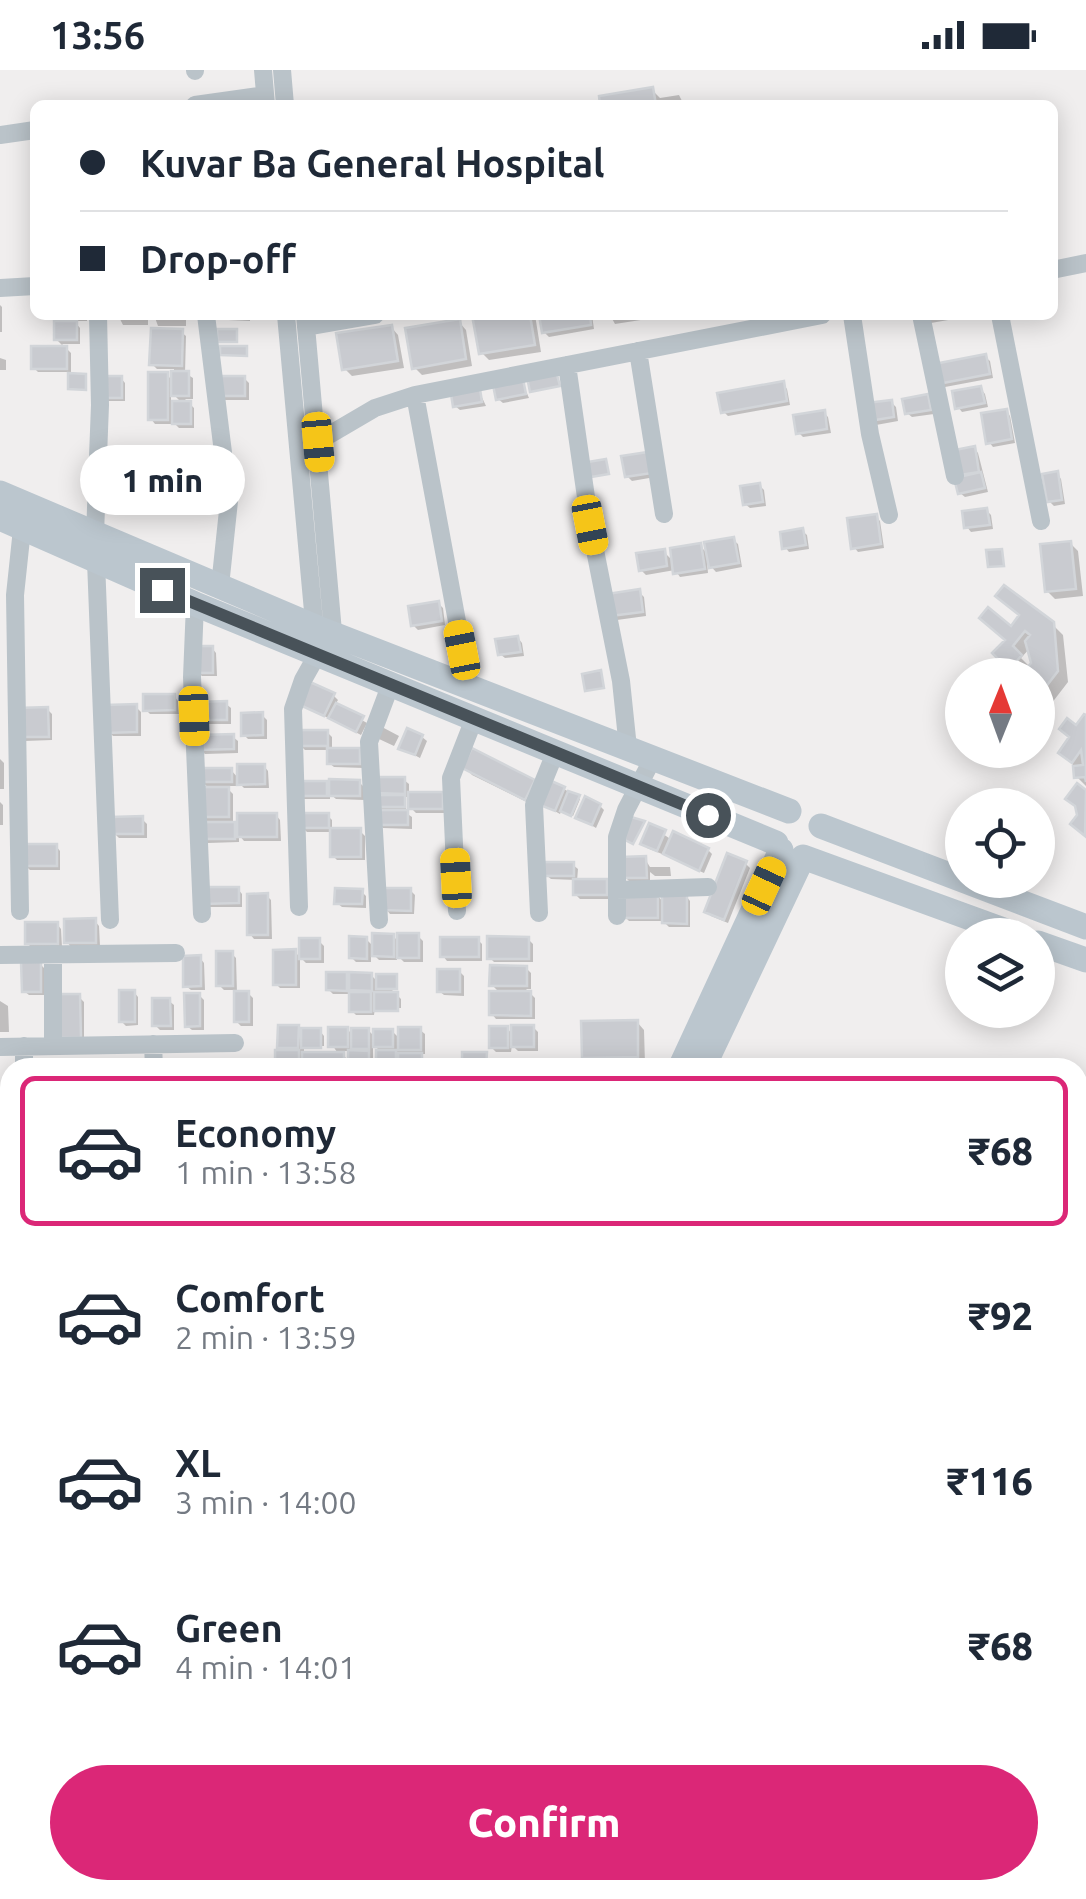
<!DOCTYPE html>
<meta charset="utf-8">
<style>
:root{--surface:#fff;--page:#f6f6f7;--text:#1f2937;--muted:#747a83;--line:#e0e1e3;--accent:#db2777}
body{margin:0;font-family:Ubuntu,sans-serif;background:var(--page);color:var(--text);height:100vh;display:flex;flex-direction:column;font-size:38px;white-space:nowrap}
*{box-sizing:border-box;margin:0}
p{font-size:32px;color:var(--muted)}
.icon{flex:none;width:55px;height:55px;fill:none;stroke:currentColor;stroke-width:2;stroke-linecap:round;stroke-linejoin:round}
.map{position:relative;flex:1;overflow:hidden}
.sheet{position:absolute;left:0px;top:988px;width:1088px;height:842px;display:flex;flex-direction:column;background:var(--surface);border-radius:30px 30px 0 0;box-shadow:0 5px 25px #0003}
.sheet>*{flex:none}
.hud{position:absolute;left:30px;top:30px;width:1028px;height:220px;border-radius:15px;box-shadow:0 5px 25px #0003;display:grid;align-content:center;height:220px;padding:0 50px;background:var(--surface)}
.needle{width:65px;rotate:1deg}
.fabs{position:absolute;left:945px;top:588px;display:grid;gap:20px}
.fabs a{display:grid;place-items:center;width:110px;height:110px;border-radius:50%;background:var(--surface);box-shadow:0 5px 25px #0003;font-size:50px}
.end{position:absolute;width:45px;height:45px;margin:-22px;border:12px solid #485259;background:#fff;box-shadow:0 0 0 5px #fff}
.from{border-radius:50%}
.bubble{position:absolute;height:70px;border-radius:35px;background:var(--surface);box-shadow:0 5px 25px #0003;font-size:32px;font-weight:800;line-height:70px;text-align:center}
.car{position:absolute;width:30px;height:60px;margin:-30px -15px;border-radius:12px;box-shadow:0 0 8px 2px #0007;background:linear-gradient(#f5c518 24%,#345 0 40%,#f5c518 0 76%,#345 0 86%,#f5c518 0)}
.hud b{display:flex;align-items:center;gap:35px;height:95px;font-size:38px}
.hud b+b{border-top:2px solid var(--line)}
.hud i{width:25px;height:25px;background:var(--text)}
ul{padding:18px 0 0;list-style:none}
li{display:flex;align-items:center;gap:30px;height:150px;margin:0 20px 15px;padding:0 30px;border:5px solid transparent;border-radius:15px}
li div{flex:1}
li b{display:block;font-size:38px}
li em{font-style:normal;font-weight:800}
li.active{border-color:var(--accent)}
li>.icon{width:90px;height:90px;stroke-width:1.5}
.cta{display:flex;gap:20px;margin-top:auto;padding:20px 50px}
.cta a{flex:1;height:115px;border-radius:60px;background:var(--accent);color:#fff;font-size:40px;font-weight:800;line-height:115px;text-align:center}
.status{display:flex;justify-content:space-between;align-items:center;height:70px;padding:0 50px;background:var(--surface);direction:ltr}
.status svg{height:28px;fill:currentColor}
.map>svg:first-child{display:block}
.shadow{fill:#0003;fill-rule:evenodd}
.building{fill:#c9cbd0;stroke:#d2d5d9;stroke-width:2.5;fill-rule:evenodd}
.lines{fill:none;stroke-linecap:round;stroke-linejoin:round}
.street{stroke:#bac3c9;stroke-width:18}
.secondary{stroke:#bbc6ce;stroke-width:25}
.route{stroke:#485259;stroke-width:12}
</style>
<div class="status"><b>13:56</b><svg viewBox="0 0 49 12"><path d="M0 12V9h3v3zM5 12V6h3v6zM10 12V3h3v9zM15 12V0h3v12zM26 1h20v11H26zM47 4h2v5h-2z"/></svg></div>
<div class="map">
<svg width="1086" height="1829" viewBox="0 0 1086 1829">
<rect width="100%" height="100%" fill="#f0eeee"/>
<path class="shadow" d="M652 20 660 28 679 25 684 35H603Z
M0 235 2 237V262H0Z
M55 245H87V251H74L80 258V274H62L71 283V306H85L86 320 70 318V302H38L33 297 66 279 56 269 61 253Z
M118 245H148V255H123Z
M154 245H186V256H158Z
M250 245V251L228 250 223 246Z
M475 245H535L541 282 489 290 481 282Z
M541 245H592L594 259 549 267 544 262Z
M610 245H660V247L615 254Z
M926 245H953L954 249 931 253Z
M459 252 466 260 472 296 422 305 414 297Z
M391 257 398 265 404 298 352 306 345 299Z
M181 262 186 266 185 303 193 308V329H185L194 338V358H179L171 350V354H155L151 349 166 304 174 312V299H157L152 294ZM171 322 182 333H171Z
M985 287 990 291 993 308 945 317 937 296Z
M0 288 6 290V300H0Z
M102 308H121L125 313V331H107Z
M244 308 249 313V330H224L219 325Z
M522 312 529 328 503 333 498 329Z
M783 314 787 319 790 335 728 346 723 341Z
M981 319 985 324 988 337 962 342 958 337Z
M479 321 486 336 460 340 455 336Z
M928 327 932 332 934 344 912 347 907 343Z
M891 332 896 337 898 351 876 355 871 350Z
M1006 341 1010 346 1015 373 993 377 989 372Z
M824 343 828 347 831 363 803 367 799 363Z
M974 378 978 383 988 422 965 427 960 423 958 382Z
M624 388 655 407 632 411 627 406Z
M1057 404 1061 409 1065 434 1054 436 1049 431Z
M759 415 764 420 766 436 750 438 745 434Z
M987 441 991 445 993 459 971 462 967 457Z
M876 447 880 451 884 478 858 482 854 477Z
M802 461 807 465 809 479 789 482 785 477Z
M733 470 738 474 742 497 716 502 707 492 708 503 680 507 675 500 646 505 641 500 664 482 674 492 700 476 709 485Z
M1071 474 1078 481 1083 526 1055 529 1047 521Z
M639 522 644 527 646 546 617 550 613 545Z
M438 533 443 538 445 555 418 560 413 555Z
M1021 546 1052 554 1063 565 1068 612 1038 651V605H1006L1011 599 1008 571 1011 559ZM1030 578 1033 594 1030 597 1021 588Z
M518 568 522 573 524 586 505 588 500 584Z
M212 578 216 583 217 606H202L197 602Z
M333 625 338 630 335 635 367 653 361 665 303 635Z
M174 626 178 631 179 644H150L146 640Z
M226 634 231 638V654H205L200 649Z
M136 637 141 642V666H113L109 662Z
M47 639 52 644V670L25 671 20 666Z
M262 645 267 650V669H248L244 665Z
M1086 648V716L1077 707 1072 693 1077 658Z
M382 657 399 666 394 676 379 669Z
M327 662 332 667V680H359L364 685V698L334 697 329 693V680H305L300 675Z
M233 667 238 671V683L205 684 200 679Z
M422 667 427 671 420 688 401 678Z
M0 689 4 693V719H0Z
M264 696 268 701 269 718H244L236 710V716H225L233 724V753L240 760 276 745 280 750 281 771H244L239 765V772L208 773 203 768 210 755 201 746 210 720 202 711 231 700 239 709Z
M465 697 534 712 533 735 472 705Z
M404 710 409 714V725H442L447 730V743H416L411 738V727H406V743L412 747V759L383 758 379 754 385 743 379 736 383 727 379 722Z
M359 712 364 717V730L336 729 330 724V729H304L300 725 326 713 331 719Z
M564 719 580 729 573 746 562 739 560 744 542 734Z
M0 732 3 735V755H0Z
M600 736 604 740 596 758 578 747Z
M328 746 332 750V761H360L365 766V790H337L333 786V762H307L302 757Z
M142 749 147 754V768H119L114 763Z
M651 756 672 770 708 780 712 784 704 803 670 788 663 781 662 784 647 778 643 773Z
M56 776 60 781V800H30L25 795Z
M645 789 650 797H670L671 806H655L650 802V811H629L625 807Z
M745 793 750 798 728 853 711 846 707 842Z
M573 795 578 799 577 811H606L611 816 610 829H580L575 824 576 810 551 809 546 805Z
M238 819 242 824V837H210L205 833Z
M410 820 415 825 414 844H390L386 839Z
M361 821 366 826V838L342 837 337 833Z
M657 825 664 833 686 826 690 831V857H669L663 851H629L625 847Z
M267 826 271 830 272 869H254L250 864Z
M95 851 99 856 100 876 71 877 67 872Z
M57 854 61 859 62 877 32 878 27 873Z
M393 866 400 873 418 866 423 871V892H404L397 885V890H379L371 882V892H356L351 887 366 869 375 878Z
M528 869 533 874V892H494L490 888Z
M478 870 482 874V891H447L443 886Z
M319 871 324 876V893H306L300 887V918H280L276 914 295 882 301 888Z
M232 884 236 888 237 923H248L253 928V956H241L236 951V920H224L219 915Z
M200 888 204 893 205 920H191L186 916Z
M40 894 44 898V925H29L24 921Z
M526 898 531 903V919H526L535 928V949H496L492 944 501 924 492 915Z
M459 901 464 906V926L444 925 439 921Z
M328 904 371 905 378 912 396 906 398 920H392L401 929V938H375L374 945H356L352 941V924H333L328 919Z
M134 922 138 927V955L126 956 121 951Z
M199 925 204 930V960H192L187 956Z
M79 927 84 932V971H67Z
M0 931 8 936 9 962H0Z
M169 931 174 935V960H160L155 955Z
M637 952 644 960 645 994H592L585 987Z
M533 957 538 962V981H518L512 975 511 982H496L491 977 507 958 513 965Z
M298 958 320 961 324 966V976H304V981H324V984L339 985 333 976 347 959 353 965 368 960 375 967 392 961 400 969 420 960 425 964V984H419L425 990V998H378V979L373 974V998H277L286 983 280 977ZM339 981H352L351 993Z
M161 992H177L182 998H161Z
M1078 1061H1086V1079H1078Z
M1078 1103 1081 1107V1124H1078Z
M1080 1128 1085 1133 1086 1151 1078 1152V1129Z
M1078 1245 1085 1250 1086 1278H1078Z
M1086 1406V1435L1078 1436V1407Z
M1086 1447V1495H1078V1448Z
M1086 1509V1559H1084L1078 1553V1510Z
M1081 1569H1086V1609L1081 1604 1082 1619 1078 1620V1576L1082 1581Z
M1086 1753V1803H1078V1754Z
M170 1820H191V1829H170Z
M434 1820V1825L415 1826 411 1821Z
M443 1820H472V1829H448Z
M474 1820H502V1826L483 1829Z
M827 1820H873L871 1828 831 1829Z
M130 1826 163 1827 165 1829H130Z"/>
<path class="building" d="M653 17 656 35H600L599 26Z
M472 245H530L535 275 479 284Z
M539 245H590L591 255 542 263Z
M460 249 466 289 412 299 405 258Z
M54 251H77V270H54Z
M392 255 398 291 342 300 336 263Z
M151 258 183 259 182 296 149 295Z
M217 259H237V272H217Z
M31 276H67V299H31Z
M220 276H247V286L220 285Z
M986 284 990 304 938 314 934 294Z
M171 301H189V326H171Z
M556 301 560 316 530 322 527 307Z
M148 302H168V350H148Z
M68 303 86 304V320L68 319Z
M99 306H122V328H100Z
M217 306H245V326H217Z
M523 309 526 324 496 330 493 315Z
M784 311 787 331 721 343 717 323Z
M981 316 985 333 955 339 952 321Z
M480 319 482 332 453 337 451 324Z
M928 324 931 340 905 344 902 329Z
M892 330 894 347 869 351 866 333Z
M172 331H191V354H172Z
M1007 339 1012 369 986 374 981 343Z
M825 340 827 359 796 364 793 345Z
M975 376 979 402 960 405 955 380Z
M648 382 652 403 625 407 621 386Z
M606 389 609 404 585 408 582 393Z
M1058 401 1062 430 1047 432 1042 404Z
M981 402 985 418 958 424 954 408Z
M760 413 763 432 743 435 740 416Z
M137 414H159V428H137Z
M987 438 990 455 964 458 962 441Z
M877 444 881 474 851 479 847 448Z
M803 458 806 475 782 479 780 462Z
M734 467 739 493 709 498 704 472Z
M1071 471 1076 519 1045 522 1040 474Z
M701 473 705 499 673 504 670 478Z
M665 479 667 496 639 501 636 483Z
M1002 479 1004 496 988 497 986 480Z
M1004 515 1054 552 1058 601 1038 627V605H1002L1008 599 992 583 1005 570 979 548 988 537 1011 556 1019 545 995 526ZM1025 561 1030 565 1025 571 1031 593 1025 600 1016 592 1022 585 1013 576Z
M640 519 643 542 610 546 607 524Z
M439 531 442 551 411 556 408 536Z
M518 566 521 582 498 585 495 569Z
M194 576H213V603H195Z
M601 600 604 618 585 621 582 604Z
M310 612 335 623 324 646 300 635Z
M143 624H175V640L143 641Z
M227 631V650H198V632Z
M336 633 364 646 356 662 328 648Z
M137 634V662L106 663V635Z
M48 637 49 667H18L17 638Z
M263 642V665L241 666V643Z
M1084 644 1086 645V712L1085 707 1074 708 1073 696 1083 695 1081 680 1072 693 1058 683 1069 667 1059 659 1067 648 1076 655Z
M407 658 423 665 415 685 398 679Z
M298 660H328V676H298Z
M234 664V679L198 680V665Z
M327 678H360V694H327Z
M472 678 535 710 525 730 462 698Z
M237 694H265V714L237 715Z
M199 698H232V712H199Z
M376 707H405V724L376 723Z
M329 709 360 710V726H329Z
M549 710 565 717 555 741 540 735Z
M297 711H327V726H297Z
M1077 713 1086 720 1085 766 1070 754 1077 745 1075 736 1065 729Z
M199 717H229V747H199Z
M568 721 580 725 571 746 560 741Z
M408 722H443V739H408Z
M377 725H405V737H376Z
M585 726 601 734 592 755 575 748Z
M376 740H408V755H376Z
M237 743H277V767H237Z
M300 743H329V758H300Z
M143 746V764H112L111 747Z
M631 747 645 751 633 774 621 768Z
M201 752H235V769H201Z
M649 753 666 760 657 781 640 774Z
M330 758H361V787H330Z
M673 761 709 778 699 801 663 784Z
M23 774H57V796H23Z
M727 783 747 791 724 850 704 842Z
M646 786 647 808H622V787Z
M544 792H574V806H544Z
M573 809H607V825H573Z
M202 817H239V833L202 834Z
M335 818 363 819 362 834H334Z
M383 818H411V841L383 840Z
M268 823V865H247V824Z
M658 823V848H622L621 825Z
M662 824H687V854L662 853Z
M96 848V873H64V849Z
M25 852H58V874H25Z
M372 863 394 864V887L372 886Z
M397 863H419V888H397Z
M349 866 367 867V889L349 888Z
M487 866 529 867V889H487Z
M440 867H479V887H440Z
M299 868H320V889H299Z
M296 879V915H273V880Z
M216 881H233V916H216Z
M201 885V916L183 917V886Z
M41 891V922H22L21 892Z
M490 895 527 896V916H489Z
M437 899H460V922H437Z
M326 902H347V921L326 920Z
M349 902 372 903V921L349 920Z
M376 904H397V919H376Z
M119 920H135V952H119Z
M234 921H249V952H234Z
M489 921H531V946L489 945Z
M349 922H371V942H349Z
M374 922H398V941H374Z
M184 923H200V956L185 957Z
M60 924H80L81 968H60Z
M152 928H170L171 956H152Z
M638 950V987L582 988 581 951Z
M278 955H299L298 978H277Z
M511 955H534V977H511Z
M489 956H508V978H489Z
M328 957H348V977H328Z
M398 957H421V980H398Z
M301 958H321V978H301Z
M351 958H369V979H351Z
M373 959H393V977H373Z
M275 980H299V998H275Z
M348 980 369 981V998H348Z
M376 980H396V998H376Z
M302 982H344V998H302Z
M462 982H487L486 998H462Z
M398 983H422V998H398Z
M1078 1181H1086V1225H1078Z
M1078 1445H1086V1487L1078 1488Z
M1086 1506V1552H1078V1507Z
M1078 1686H1086V1733L1078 1734Z
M1086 1750V1795L1078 1796V1751Z
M1086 1810V1829H1057L1056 1820H1078V1811Z
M977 1820 978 1829H934V1824Z
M984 1820H1029L1030 1829H985Z"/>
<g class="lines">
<path class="street" d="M195 0V1
M263 0 266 35
M282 0 285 35
M195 35 265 25
M0 65 35 60
M1052 200 1086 193
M0 218 35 216
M206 245 229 431 220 516
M286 245 317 585 303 610 293 639 299 837
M305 245 334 573
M852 245 870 364 889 445
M921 245 955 406
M1000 245 1041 451
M306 257 375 245
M638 281 664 444
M567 295 590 455 621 611 628 678
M415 325 469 616
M317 372 375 338 415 325 822 245
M95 464 100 335 98 245
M96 491 110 850
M195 534 192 607 202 844
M617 820 708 817
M20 841 15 525 22 459
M457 841 451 708 474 649
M539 843 534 735 555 683
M617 846V767L626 740 653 688
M379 850 369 672 390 616
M53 884V976
M0 885 176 883
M153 974 154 998
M0 977 235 973
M24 998V976
M7 1110V1581L10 1669
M1078 1235 1086 1234
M1078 1327 1086 1326
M1078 1504 1086 1503
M1078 1624 1086 1623
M0 1696H10
M1078 1742H1086
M24 1820V1829
M117 1820V1829
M299 1820V1829
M437 1820 438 1829
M664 1820 665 1829
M1045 1820 1046 1829
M265 1829 275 1820
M378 1829V1820
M843 1829 921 1820"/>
<path class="secondary" d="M0 423 325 561 789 741
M0 448 195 534 776 773
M821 756 1086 857
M1038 873 1086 890
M680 998 781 780
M703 998 803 787 1017 865
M0 1097H10
M0 1118H10"/>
</g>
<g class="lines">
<path class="route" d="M162 520 708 745"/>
</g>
</svg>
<div class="fabs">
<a><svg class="needle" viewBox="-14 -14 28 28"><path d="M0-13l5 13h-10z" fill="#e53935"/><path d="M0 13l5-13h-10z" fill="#747a83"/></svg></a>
<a><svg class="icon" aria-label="locate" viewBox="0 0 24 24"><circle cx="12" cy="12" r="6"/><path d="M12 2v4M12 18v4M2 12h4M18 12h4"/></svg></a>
<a><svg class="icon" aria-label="layers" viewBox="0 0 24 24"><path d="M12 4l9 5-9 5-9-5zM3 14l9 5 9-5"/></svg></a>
</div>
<i class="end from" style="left:708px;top:745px"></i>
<i class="end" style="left:162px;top:520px"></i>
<div class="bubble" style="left:80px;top:375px;width:165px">1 min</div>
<i class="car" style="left:318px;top:372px;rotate:175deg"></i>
<i class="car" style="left:590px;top:455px;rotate:169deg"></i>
<i class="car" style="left:462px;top:580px;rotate:349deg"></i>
<i class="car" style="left:194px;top:646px;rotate:178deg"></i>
<i class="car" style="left:456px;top:808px;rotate:357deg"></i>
<i class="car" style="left:764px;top:816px;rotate:25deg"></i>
<div class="hud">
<b><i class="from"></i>Kuvar Ba General Hospital</b>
<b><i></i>Drop-off</b>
</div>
<section class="sheet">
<ul>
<li class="active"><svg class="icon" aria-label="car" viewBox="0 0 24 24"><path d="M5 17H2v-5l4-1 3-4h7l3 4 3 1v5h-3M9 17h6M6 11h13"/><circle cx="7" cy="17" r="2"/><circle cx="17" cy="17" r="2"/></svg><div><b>Economy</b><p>1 min · 13:58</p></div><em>₹68</em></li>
<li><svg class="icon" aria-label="car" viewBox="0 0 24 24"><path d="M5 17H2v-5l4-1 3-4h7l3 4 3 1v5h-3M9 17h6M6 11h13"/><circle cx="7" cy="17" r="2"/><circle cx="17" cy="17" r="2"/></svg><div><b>Comfort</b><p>2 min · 13:59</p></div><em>₹92</em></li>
<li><svg class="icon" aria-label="car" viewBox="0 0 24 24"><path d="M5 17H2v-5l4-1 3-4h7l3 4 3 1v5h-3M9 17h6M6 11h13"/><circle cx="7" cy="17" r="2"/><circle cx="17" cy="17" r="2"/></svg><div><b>XL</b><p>3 min · 14:00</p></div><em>₹116</em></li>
<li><svg class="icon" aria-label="car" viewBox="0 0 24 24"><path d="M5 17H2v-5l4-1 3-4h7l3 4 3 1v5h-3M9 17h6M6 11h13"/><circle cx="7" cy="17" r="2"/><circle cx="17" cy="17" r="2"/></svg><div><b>Green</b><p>4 min · 14:01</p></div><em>₹68</em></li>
</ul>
<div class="cta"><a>Confirm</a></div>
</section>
</div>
